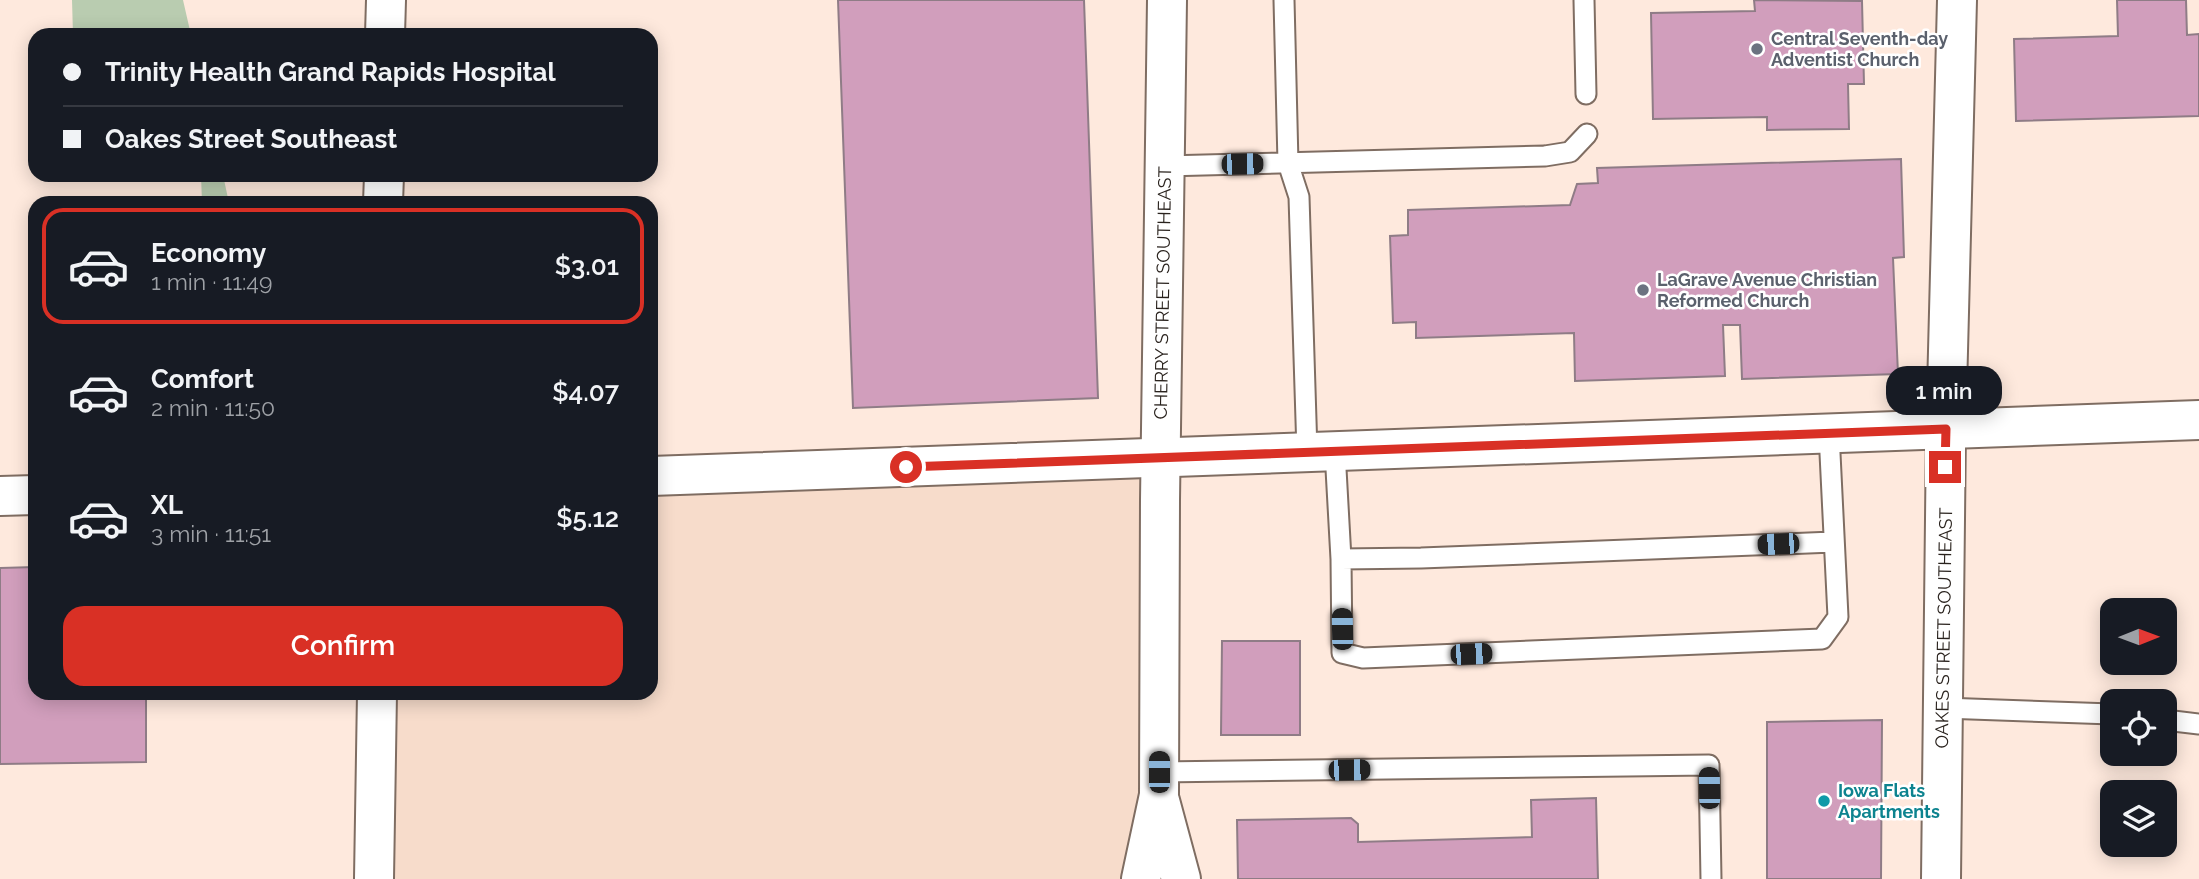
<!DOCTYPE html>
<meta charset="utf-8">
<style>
:root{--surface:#171b24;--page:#242831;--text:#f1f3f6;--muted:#9ea1a6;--line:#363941;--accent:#d93025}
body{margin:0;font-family:Raleway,sans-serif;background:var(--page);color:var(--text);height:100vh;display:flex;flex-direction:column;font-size:26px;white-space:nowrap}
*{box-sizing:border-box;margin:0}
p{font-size:23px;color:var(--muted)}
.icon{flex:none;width:38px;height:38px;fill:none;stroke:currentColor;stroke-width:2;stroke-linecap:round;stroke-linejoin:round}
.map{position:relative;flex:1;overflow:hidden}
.details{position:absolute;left:28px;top:196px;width:630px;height:504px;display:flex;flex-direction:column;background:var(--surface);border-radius:21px;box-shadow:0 4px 18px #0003}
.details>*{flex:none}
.hud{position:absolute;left:28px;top:28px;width:630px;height:154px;border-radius:21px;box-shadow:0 4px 18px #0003;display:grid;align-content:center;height:154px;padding:0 35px;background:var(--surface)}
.needle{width:46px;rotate:89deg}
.fabs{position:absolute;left:2100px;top:598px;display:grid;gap:14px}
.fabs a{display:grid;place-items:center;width:77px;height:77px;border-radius:14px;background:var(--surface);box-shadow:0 4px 18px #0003;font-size:35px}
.end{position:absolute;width:32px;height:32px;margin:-16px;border:9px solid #d93025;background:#fff;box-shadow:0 0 0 4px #fff}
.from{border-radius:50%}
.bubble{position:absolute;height:49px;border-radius:21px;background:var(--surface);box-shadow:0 4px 18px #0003;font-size:23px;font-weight:600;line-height:49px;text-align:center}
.car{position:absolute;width:21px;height:42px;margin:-21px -10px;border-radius:9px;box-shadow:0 0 5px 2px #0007;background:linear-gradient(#222 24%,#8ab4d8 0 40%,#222 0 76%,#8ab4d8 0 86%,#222 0)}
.hud b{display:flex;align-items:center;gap:24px;height:66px;font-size:26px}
.hud b+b{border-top:2px solid var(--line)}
.hud i{width:18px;height:18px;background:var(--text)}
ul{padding:12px 0 0;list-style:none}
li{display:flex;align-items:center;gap:21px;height:116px;margin:0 14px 10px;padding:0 21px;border:4px solid transparent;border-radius:21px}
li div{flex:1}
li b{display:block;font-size:26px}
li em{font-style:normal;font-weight:600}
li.active{border-color:var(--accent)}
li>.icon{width:63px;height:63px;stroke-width:1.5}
.cta{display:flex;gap:14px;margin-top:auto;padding:14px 35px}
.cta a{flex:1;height:80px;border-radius:21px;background:var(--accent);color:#fff;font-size:28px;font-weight:600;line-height:80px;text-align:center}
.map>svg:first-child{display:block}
.built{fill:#f7dccb}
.green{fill:#b9ccb0}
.building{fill:#d19ebc;stroke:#8f7c86;stroke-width:2}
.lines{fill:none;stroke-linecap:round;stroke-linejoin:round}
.lane-casing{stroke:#7f6d62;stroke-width:23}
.street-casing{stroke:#7f6d62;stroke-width:42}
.secondary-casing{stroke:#7f6d62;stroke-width:42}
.lane{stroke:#fff;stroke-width:19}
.street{stroke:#fff;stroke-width:38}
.secondary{stroke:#fff;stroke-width:38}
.route{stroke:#d93025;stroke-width:9}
.worship-dot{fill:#6b7280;stroke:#fff;stroke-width:2.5}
.culture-dot{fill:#0f9aa8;stroke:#fff;stroke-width:2.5}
.labels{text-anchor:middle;stroke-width:5;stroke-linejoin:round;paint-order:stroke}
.worship-label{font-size:18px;font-weight:bold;fill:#5b616d;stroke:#fff;text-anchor:start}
.street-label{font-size:18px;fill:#2a231e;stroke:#fff}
.culture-label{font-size:18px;font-weight:bold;fill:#0d838f;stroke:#fff;text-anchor:start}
</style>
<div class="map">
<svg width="2199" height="879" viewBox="0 0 2199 879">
<rect width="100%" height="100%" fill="#fee9dd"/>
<path class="built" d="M1160 457 1153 879H374L377 693H651V476Z"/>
<path class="green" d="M72 0H183L191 35H73Z
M201 175H223L229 203H202Z"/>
<path class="building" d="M838 0H1084L1098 398 853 408Z
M1754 0 1862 1 1864 84H1848L1849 129 1767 130V117L1653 119 1651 13 1755 11Z
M2117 0H2186L2187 35 2199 34V116L2016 121 2014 39 2118 36Z
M1901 159 1904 257 1893 258 1898 374 1742 379 1740 325H1723L1725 376 1575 381 1574 333 1416 338V322L1393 323 1390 236 1408 235V210L1570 205 1577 184 1598 183 1597 168Z
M35 567V693H146V762L0 764V568Z
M1222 641H1300V735H1221Z
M1882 720 1881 879H1767V722Z
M1596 798 1598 879H1238L1237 820 1351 818 1358 824V842L1532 837 1531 800Z"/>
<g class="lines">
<g class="lane-casing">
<path id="lane" d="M1284 0 1288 163 1299 197 1307 452
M1584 0 1586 94
M1165 166 1545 156 1570 152 1587 134
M1829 433 1838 617 1822 639 1363 658 1342 653 1341 559 1421 558 1833 542
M1335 451 1341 559
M1943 708 2112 714
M2165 720 2199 724
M1159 772 1709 765 1711 879"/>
</g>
<g class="street-casing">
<path id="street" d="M385 35 386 0
M383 203 384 175
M651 476 2199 420
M0 496 35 495
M374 879 377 693"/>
</g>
<g class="secondary-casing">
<path id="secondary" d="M1160 801 1181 879
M1141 879 1159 795 1160 500 1167 0
M1941 879 1946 429 1957 0"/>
</g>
<use href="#lane" class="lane"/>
<use href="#street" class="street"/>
<use href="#secondary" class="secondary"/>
</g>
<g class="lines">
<path class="route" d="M906 467 1946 429 1945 467"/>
</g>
<g class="worship-dot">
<circle cx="1757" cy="49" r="7"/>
<circle cx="1643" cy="290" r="7"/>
</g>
<circle class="culture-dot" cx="1824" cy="801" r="7"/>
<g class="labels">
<g class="worship-label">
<text x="1771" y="45">Central Seventh-day<tspan x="1771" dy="21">Adventist Church</tspan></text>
<text x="1657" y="286">LaGrave Avenue Christian<tspan x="1657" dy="21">Reformed Church</tspan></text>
</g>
<g class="street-label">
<text transform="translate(1163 293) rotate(-89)" y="6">CHERRY STREET SOUTHEAST</text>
<text transform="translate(1944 628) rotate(-89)" y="6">OAKES STREET SOUTHEAST</text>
</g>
<g class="culture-label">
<text x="1838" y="797">Iowa Flats<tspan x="1838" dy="21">Apartments</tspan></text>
</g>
</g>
</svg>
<div class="fabs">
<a><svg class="needle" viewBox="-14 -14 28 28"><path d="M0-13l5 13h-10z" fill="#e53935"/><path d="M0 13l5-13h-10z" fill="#9ea1a6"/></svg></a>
<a><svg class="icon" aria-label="locate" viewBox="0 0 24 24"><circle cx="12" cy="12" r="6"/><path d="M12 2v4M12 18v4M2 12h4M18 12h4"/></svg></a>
<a><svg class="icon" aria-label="layers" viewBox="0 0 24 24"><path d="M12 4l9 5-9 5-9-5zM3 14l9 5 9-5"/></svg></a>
</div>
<i class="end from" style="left:906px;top:467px"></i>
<i class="end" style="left:1945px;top:467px"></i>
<div class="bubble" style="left:1886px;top:366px;width:116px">1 min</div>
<i class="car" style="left:1242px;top:164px;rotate:89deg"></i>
<i class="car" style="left:1778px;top:544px;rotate:268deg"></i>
<i class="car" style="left:1342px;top:629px;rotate:359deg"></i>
<i class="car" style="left:1471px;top:654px;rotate:88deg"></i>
<i class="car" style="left:1349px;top:770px;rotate:89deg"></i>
<i class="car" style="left:1159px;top:772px;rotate:0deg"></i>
<i class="car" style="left:1709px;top:788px;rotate:359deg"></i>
<div class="hud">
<b><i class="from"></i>Trinity Health Grand Rapids Hospital</b>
<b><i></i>Oakes Street Southeast</b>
</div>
<section class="details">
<ul>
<li class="active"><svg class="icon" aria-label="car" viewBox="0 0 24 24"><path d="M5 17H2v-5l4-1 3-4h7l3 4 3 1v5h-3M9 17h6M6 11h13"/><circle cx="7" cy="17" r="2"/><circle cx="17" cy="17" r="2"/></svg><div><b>Economy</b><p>1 min · 11:49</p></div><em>$3.01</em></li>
<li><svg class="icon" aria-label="car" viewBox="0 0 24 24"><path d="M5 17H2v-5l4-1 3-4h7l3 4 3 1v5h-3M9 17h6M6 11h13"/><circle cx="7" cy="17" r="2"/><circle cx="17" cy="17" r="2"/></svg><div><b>Comfort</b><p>2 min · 11:50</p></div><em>$4.07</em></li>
<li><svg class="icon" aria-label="car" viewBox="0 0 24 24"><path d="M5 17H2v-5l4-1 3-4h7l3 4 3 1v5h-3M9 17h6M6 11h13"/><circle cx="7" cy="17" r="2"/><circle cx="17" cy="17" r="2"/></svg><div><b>XL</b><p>3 min · 11:51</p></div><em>$5.12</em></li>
</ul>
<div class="cta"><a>Confirm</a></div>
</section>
</div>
